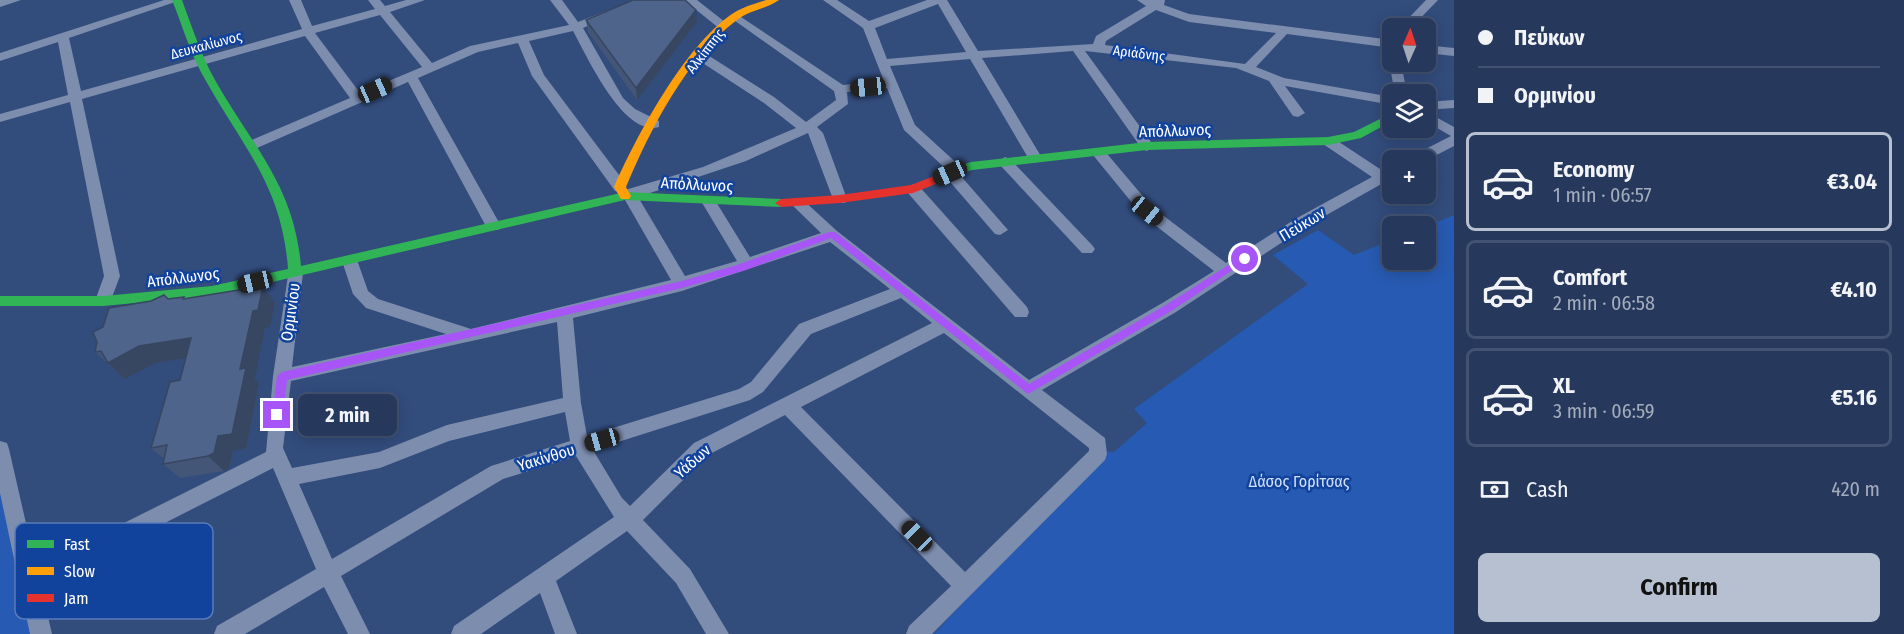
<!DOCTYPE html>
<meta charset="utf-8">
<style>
:root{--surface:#26395d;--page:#324466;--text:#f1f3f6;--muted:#a4acbc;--line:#425372;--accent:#b7c0d1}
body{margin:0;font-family:"Fira Sans Condensed",sans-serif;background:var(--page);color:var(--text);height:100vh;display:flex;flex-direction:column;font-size:22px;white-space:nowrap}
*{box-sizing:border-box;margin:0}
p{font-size:20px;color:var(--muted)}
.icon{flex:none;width:33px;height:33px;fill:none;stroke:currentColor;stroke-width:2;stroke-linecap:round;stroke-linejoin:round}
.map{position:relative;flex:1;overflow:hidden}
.panel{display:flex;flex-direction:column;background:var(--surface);width:450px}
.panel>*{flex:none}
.banner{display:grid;align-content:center;height:132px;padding:0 24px;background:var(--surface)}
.needle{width:39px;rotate:3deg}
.fabs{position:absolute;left:1382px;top:18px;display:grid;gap:12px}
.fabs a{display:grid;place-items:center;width:54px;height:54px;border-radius:9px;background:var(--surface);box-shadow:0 3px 15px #0003,0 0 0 2px var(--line);font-size:30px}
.end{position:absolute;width:27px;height:27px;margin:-14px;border:8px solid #a855f7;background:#fff;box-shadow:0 0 0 3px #fff}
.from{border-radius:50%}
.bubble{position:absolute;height:42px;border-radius:9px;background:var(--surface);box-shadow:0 3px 15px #0003,0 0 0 2px var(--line);font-size:20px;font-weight:700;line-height:42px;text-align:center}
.car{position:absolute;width:18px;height:36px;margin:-18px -9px;border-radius:8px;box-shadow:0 0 4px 2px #0007;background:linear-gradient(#222 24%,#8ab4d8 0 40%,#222 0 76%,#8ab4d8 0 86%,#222 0)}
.banner b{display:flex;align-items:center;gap:21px;height:57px;font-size:22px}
.banner b+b{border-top:2px solid var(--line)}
.banner i{width:15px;height:15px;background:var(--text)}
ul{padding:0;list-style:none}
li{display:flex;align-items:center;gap:18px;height:99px;margin:0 12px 9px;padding:0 12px;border:3px solid var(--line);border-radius:9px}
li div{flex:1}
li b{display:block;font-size:22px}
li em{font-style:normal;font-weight:700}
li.active{border-color:var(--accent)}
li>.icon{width:54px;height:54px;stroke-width:1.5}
.pay{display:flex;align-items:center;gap:15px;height:66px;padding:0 24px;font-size:22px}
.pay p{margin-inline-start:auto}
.action{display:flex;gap:12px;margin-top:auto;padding:12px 24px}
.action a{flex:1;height:69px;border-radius:9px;background:var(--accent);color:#111;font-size:24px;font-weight:700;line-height:69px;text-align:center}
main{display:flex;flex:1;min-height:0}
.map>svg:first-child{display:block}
.green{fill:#275ab2}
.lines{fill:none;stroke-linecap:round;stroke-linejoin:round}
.street{fill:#7d8dae;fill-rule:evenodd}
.fast{fill:#30b455;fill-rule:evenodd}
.slow{fill:#ff9f0a;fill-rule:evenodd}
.jam{fill:#e5322d;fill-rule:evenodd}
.wall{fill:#445678}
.shaded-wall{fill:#374661}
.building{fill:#4f648b;stroke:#374661;stroke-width:1.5}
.route{fill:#a855f7}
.labels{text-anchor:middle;stroke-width:5;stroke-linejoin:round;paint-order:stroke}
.far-street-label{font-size:14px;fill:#fff;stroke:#12439c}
.street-label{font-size:16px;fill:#fff;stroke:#12439c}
.park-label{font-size:16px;fill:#d0e1fd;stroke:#12439c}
.key{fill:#12439c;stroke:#597bba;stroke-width:1.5}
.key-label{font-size:16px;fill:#fff}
</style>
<main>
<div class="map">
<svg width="1454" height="634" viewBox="0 0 1454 634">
<rect width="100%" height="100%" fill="#324c7c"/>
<path class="green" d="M1454 215V634H934L1104 451 1114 452 1147 423 1134 409 1308 284 1273 255 1318 230 1354 255 1392 240V260H1425V227Z
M0 480 33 634H0Z"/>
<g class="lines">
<path class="street" d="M0 0H21L0 7Z
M164 0H181L69 38 81 91 302 29 289 0H301L312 26 375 9 368 0H380L385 6 406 0H425L390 12 432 63 470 46 569 25 550 0H562L578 22 634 0H650L583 28 623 98 635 109 659 121V127C623 137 587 56 573 31L529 41 544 75 625 183V190L703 167 796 128 764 103 695 58V52H703L774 97 806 122 836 100 834 91 731 18 729 16 735 13 843 85 884 81 863 28 823 0H837L869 21 927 0H947L978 51 1093 44 1096 36 1146 6 1137 0H1165L1164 5 1189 14 1392 40V48L1287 34 1256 67 1284 78 1392 97V105L1285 86 1305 113 1298 117 1293 116 1269 81 1236 68 1085 51 1154 146 1147 151 1142 149 1073 51 982 58 1042 158 1035 163 1030 161 970 59 890 66 915 125 962 168 964 171 960 175 1008 230 1000 235 995 234 945 176 943 173 946 169 904 130 887 88 847 92 848 104 817 127 823 133 847 199 845 203H835L833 199 808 133 746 161 638 197 685 276 737 261 701 201 703 197H713L750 257 821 233 790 203 797 198 802 199 837 231 1029 380 1164 302 1214 271 1142 215 1093 155V149H1103L1152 207 1226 263 1297 218 1372 177 1323 144V138H1333L1383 171 1392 167V178L1307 226 1176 312 1042 390 1105 438 1107 454 1105 460 932 634H906L909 626 951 586 785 415 708 455 643 520 690 569 729 634H706L676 583 627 531 556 581 577 634H555L540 593 481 634H451L454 626 614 517 576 456 503 479 341 576 370 634H348L324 587 245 634H214L217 626 316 569 273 468 41 586 52 634H30L0 493V441L7 443 9 449 36 567 266 452 273 376 289 269H301L303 273 292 367 446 334 366 308 353 294 342 261 350 255 356 257 368 291 378 299 471 329 671 280 625 200 619 195 621 192 615 191 532 76 518 43 478 52 418 78 501 226 498 230H488L408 82 257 148H247V142L350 98 305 36 82 99 120 276 109 305H97L95 301 104 276 70 102 0 122V114L68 95 58 42 0 61V53ZM938 4 966 52 887 59 875 28ZM1156 10 1189 22 1276 33 1245 64 1105 45 1106 41ZM380 15 422 67 360 93 315 33ZM830 242 890 289 799 324 751 382 739 389 587 436 581 403 573 318 682 291ZM901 298 932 323 694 443 630 506 622 498 593 450 750 400 763 392 811 334ZM557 322 563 398 447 425 379 452 292 468 283 448 291 381ZM944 333 1089 448V451L965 572 801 407ZM565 412 570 441 491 466 332 559 299 484 380 468 449 441Z
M684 0H697L730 26 720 29Z
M1426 0H1438L1411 28H1399Z
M1425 45 1454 48V56L1425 53Z
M1391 59 1401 62 1407 94H1395L1389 62Z
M1454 100V108L1425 110V102Z
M1425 111 1454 127V146L1425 161 1408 160 1410 157 1451 136 1425 121Z
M1005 157 1010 159 1092 245 1095 249 1092 253H1082L1000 165 998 162Z
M913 184 918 185 1027 307 1029 312 1027 317H1015L908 193 906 189Z"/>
<path class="fast" d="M172 0H182C192 27 201 55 215 80 253 147 294 185 301 266L625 192 781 199 787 203 781 207 625 200 212 296 103 306H0V296H103L212 286 288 269C282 186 244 149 206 81 191 56 183 27 172 0Z
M1392 113V121L1361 138 1328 145 1147 150 972 170 960 174 954 170 956 167 971 162 1147 142 1328 137 1354 132Z"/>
<path class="slow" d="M766 0H779C767 9 750 10 737 20 687 57 650 130 626 187L631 196 629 199H621L614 187C637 135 684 47 732 14 742 7 754 4 766 0Z"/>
<path class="jam" d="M960 166 966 170 964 173 913 193 840 203 781 207 775 203 781 199 840 195 911 185Z"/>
</g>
<path class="wall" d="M586 20 697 22 637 100 588 32Z
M263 286 275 303 270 327 265 328 255 379 259 384 246 448 233 451 229 468 224 471 180 478 163 464 164 459 151 448 180 380 186 358 155 363 125 379 95 352 151 301 168 299H186Z"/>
<path class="shaded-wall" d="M696 10 697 22 637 100 636 88Z
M263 286 275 303 270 327 265 328 255 379 259 384 246 448 233 451 229 468 224 471 208 456 218 436 240 369 253 311Z
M191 338 206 355 155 363 125 379 108 363 139 346Z"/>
<path class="building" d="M633 0H685L696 10 636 88 586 20Z
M263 286 258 310 253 311 240 369 246 368 232 434 218 436 214 453 208 456 163 464 167 445 151 448 170 382 180 380 191 338 139 346 108 363 101 351 95 352 97 342 93 332 103 327 109 308 151 301 164 295 168 299 184 297 183 299Z"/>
<path class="route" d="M829 232H835L1029 384 1166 305 1241 257 1249 259 1173 310 1028 394 831 238 743 271 682 288 287 380 283 415 277 420 272 415 277 376 282 372 682 281 737 265Z"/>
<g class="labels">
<g class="far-street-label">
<text transform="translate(206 45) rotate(-15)" y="5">Δευκαλίωνος</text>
<text transform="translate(705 51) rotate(-52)" y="5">Αλκίππης</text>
<text transform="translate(1139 53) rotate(7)" y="5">Αριάδνης</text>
</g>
<g class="street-label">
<text transform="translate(1175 130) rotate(-2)" y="6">Απόλλωνος</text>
<text transform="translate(697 184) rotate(3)" y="6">Απόλλωνος</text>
<text transform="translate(1302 224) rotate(-31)" y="6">Πεύκων</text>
<text transform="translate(183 277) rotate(-7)" y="6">Απόλλωνος</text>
<text transform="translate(290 312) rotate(-82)" y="6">Ορμινίου</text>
<text transform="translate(546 457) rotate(-17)" y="6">Υακίνθου</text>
<text transform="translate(692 461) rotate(-41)" y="6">Υάδων</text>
</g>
<g class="park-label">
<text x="1299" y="487">Δάσος Γορίτσας</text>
</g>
</g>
<rect x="15" y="523" width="198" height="96" rx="9" class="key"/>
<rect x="27" y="540" width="27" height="8" fill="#30b455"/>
<rect x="27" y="567" width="27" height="8" fill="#ff9f0a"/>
<rect x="27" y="594" width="27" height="8" fill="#e5322d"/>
<g class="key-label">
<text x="64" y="550">Fast</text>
<text x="64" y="577">Slow</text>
<text x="64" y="604">Jam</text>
</g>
</svg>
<div class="fabs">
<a><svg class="needle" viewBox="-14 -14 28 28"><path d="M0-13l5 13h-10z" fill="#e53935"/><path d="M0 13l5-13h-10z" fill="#a4acbc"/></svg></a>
<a><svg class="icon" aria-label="layers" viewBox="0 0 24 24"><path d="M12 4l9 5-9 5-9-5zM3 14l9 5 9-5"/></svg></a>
<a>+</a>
<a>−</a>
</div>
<i class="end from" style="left:1245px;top:259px"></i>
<i class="end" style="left:277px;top:415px"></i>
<div class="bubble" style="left:298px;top:394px;width:99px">2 min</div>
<i class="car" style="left:868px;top:87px;rotate:264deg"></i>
<i class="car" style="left:375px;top:90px;rotate:66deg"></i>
<i class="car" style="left:950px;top:173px;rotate:246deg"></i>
<i class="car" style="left:1147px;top:211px;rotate:129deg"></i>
<i class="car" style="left:255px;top:282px;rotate:257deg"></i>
<i class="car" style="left:602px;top:440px;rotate:254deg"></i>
<i class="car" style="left:917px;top:536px;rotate:315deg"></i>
</div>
<section class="panel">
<div class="banner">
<b><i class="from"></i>Πεύκων</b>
<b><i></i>Ορμινίου</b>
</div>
<ul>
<li class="active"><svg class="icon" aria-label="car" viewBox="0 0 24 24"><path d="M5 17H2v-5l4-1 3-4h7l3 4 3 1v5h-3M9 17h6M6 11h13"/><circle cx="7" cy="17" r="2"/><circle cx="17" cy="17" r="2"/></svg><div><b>Economy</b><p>1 min · 06:57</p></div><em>€3.04</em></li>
<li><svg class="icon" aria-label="car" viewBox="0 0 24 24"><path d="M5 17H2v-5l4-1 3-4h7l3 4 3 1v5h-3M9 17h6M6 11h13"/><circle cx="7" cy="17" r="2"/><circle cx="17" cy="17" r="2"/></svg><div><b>Comfort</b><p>2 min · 06:58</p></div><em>€4.10</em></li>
<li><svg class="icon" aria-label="car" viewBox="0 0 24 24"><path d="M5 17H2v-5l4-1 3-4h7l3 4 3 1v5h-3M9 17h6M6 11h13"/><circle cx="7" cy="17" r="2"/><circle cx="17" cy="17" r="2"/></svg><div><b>XL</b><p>3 min · 06:59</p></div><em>€5.16</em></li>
</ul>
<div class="pay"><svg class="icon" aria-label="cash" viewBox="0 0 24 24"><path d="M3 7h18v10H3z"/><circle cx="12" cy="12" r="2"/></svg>Cash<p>420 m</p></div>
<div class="action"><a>Confirm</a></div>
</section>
</main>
